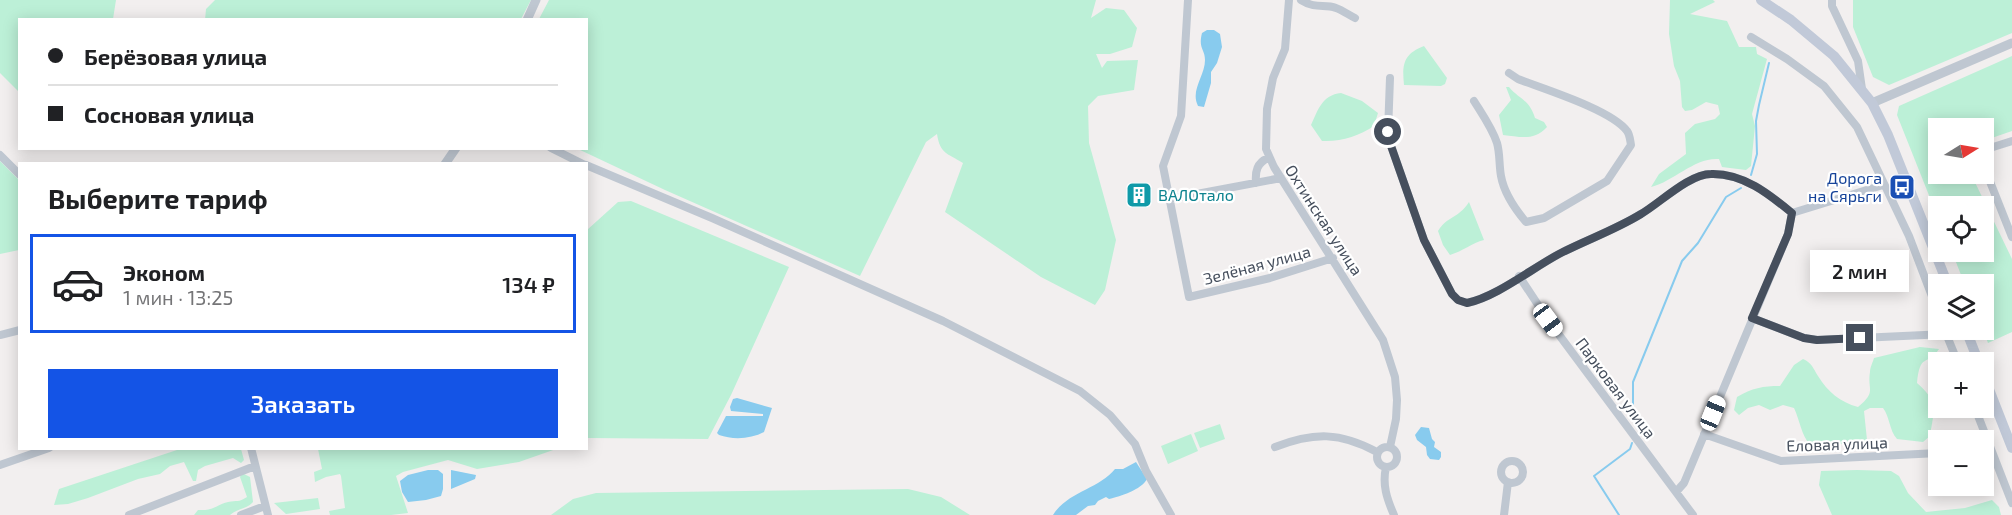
<!DOCTYPE html>
<html lang="ru">
<meta charset="utf-8">
<style>
:root{--surface:#fff;--page:#f2f2f2;--text:#202124;--muted:#757577;--line:#e0e0e0;--accent:#1454e6}
body{margin:0;font-family:"Exo 2",sans-serif;background:var(--page);color:var(--text);height:100vh;display:flex;flex-direction:column;font-size:22px;white-space:nowrap}
*{box-sizing:border-box;margin:0}
p{font-size:20px;color:var(--muted)}
.icon{flex:none;width:33px;height:33px;fill:none;stroke:currentColor;stroke-width:2;stroke-linecap:round;stroke-linejoin:round}
.map{position:relative;flex:1;overflow:hidden}
.panel{position:absolute;left:18px;top:162px;width:570px;height:288px;display:flex;flex-direction:column;background:var(--surface);border-radius:0px;box-shadow:0 3px 15px #0003}
.panel>*{flex:none}
.hud{position:absolute;left:18px;top:18px;width:570px;height:132px;border-radius:0px;box-shadow:0 3px 15px #0003;display:grid;align-content:center;height:132px;padding:0 30px;background:var(--surface)}
.needle{width:39px;rotate:79deg}
.fabs{position:absolute;left:1928px;top:118px;display:grid;gap:12px}
.fabs a{display:grid;place-items:center;width:66px;height:66px;border-radius:0px;background:var(--surface);box-shadow:0 3px 15px #0003;font-size:30px}
.end{position:absolute;width:27px;height:27px;margin:-14px;border:8px solid #464f5d;background:#fff;box-shadow:0 0 0 3px #fff}
.from{border-radius:50%}
.bubble{position:absolute;height:42px;border-radius:0px;background:var(--surface);box-shadow:0 3px 15px #0003;font-size:20px;font-weight:600;line-height:42px;text-align:center}
.car{position:absolute;width:18px;height:36px;margin:-18px -9px;border-radius:8px;box-shadow:0 0 4px 2px #0007;background:linear-gradient(#fff 24%,#345 0 40%,#fff 0 76%,#345 0 86%,#fff 0)}
.hud b{display:flex;align-items:center;gap:21px;height:57px;font-size:22px}
.hud b+b{border-top:2px solid var(--line)}
.hud i{width:15px;height:15px;background:var(--text)}
ul{padding:0;list-style:none}
li{display:flex;align-items:center;gap:18px;height:99px;margin:0 12px 9px;padding:0 18px;border:3px solid transparent;border-radius:0px}
li div{flex:1}
li b{display:block;font-size:22px}
li em{font-style:normal;font-weight:600}
li.active{border-color:var(--accent)}
li>.icon{width:54px;height:54px;stroke-width:1.5}
h2{padding:0 30px;font-size:27px;line-height:72px}
.action{display:flex;gap:12px;margin-top:auto;padding:12px 30px}
.action a{flex:1;height:69px;border-radius:0px;background:var(--accent);color:#fff;font-size:24px;font-weight:600;line-height:69px;text-align:center}
.map>svg:first-child{display:block}
.green{fill:#bcf0d7}
.water{fill:#88cbee}
.lines{fill:none;stroke-linecap:round;stroke-linejoin:round}
.stream{stroke:#88cbee;stroke-width:2}
.minor{stroke:#bfc7d1;stroke-width:8}
.tertiary{stroke:#bfc7d1;stroke-width:9}
.secondary{stroke:#c1c9d8;stroke-width:10}
.route{stroke:#464f5d;stroke-width:8}
.labels{text-anchor:middle;stroke-width:4.5;stroke-linejoin:round;paint-order:stroke}
.transit-label{font-size:16px;fill:#164399;stroke:#fff;text-anchor:end}
.culture-label{font-size:16px;fill:#0d838f;stroke:#fff;text-anchor:start}
.street-label{font-size:16px;fill:#464f5d;stroke:#fff}
</style>
<div class="map">
<svg width="2012" height="515" viewBox="0 0 2012 515">
<rect width="100%" height="100%" fill="#f2efef"/>
<path class="green" d="M0 0H116L113 19 20 20 19 92 0 73Z
M215 0H531L521 19 205 20 206 9Z
M549 0H1096L1091 18 1106 8 1124 10 1137 28 1132 47 1110 54H1096L1102 68 1107 61 1138 60 1134 90 1098 96 1088 106 1089 143 1116 240 1105 290 1095 305 1041 277 945 212 963 163C947 153 940 154 937 134L926 142 860 276 665 190 578 149 586 148V20L539 19Z
M1670 0H1713L1715 2 1690 14 1727 21 1739 47H1756L1757 54 1767 59 1752 114 1755 126 1751 166 1746 170 1722 167 1719 159C1695 157 1674 181 1651 187L1659 174 1686 154 1685 133 1695 124 1715 119 1720 114 1718 105 1706 102 1692 110 1685 111 1682 107 1680 81 1674 66 1669 34Z
M1853 0H2012V33L1889 85 1873 77 1853 27Z
M1424 46 1447 78 1445 84 1441 86 1404 85C1402 65 1403 54 1424 46Z
M2012 56V131L1983 141V129H1938V174H1971L2012 259V332L1988 343 1983 330V285H1965L1952 252H1983V207H1938V218L1897 115 1899 106Z
M1506 87H1509C1520 100 1529 99 1535 118L1544 122 1547 127C1534 141 1521 137 1503 135L1499 115 1511 100Z
M1341 93 1362 101 1378 113 1374 126C1359 136 1341 142 1322 141L1311 125C1318 110 1322 95 1341 93Z
M0 161 20 181 19 250 0 254Z
M631 201 789 267 731 395 708 439 587 438V230L618 202Z
M1469 202 1484 240C1472 243 1463 251 1450 255L1443 245 1438 231C1447 216 1458 219 1469 202Z
M1920 347 1939 349C1927 367 1920 352 1917 383 1939 402 1934 410 1930 436L1923 442 1897 439C1889 430 1890 417 1883 408H1870L1864 411 1867 440 1863 443 1810 445C1801 434 1800 421 1794 408L1783 405 1770 410 1759 405 1748 408 1739 415 1734 410 1737 397C1752 388 1763 386 1780 386L1794 365 1803 359C1812 363 1813 368 1818 376 1828 392 1840 402 1858 407 1877 391 1867 391 1870 372 1870 367 1873 362 1874 358Z
M1220 424 1225 439 1200 448 1194 433Z
M1191 434 1198 451 1168 464 1161 446Z
M183 448 241 449 244 460 241 463 233 458 205 466 198 470 196 481H193L184 462 170 466 160 474 138 479 88 498 68 504 54 505 59 489Z
M318 449V448L556 449 519 462 477 469 448 460 403 472 396 476 408 513 391 515H330L329 511 345 508 341 476 340 474 326 477 315 482 314 472 322 469Z
M1857 470 1891 471 1899 476 1908 493 1926 512 1965 508 1992 500 1999 507 2001 515H1832L1819 485 1821 471Z
M242 473 250 477 253 502C247 509 238 508 230 515H194L198 510C215 511 215 505 228 502 237 500 238 503 247 497L240 477Z
M908 489 941 497 970 515H551L573 499 596 493Z
M318 498 320 509 286 514 274 503Z"/>
<path class="water" d="M1207 30H1214L1220 34 1222 47 1217 63 1211 72V83L1204 107 1198 106C1190 90 1205 76 1205 60 1205 49 1198 49 1202 33Z
M737 398 772 408 764 432C751 439 733 440 719 435L717 433 726 416H763V414L731 411 730 407 733 399Z
M1421 427 1429 428 1432 439 1435 442 1434 447 1441 452V457L1439 460 1430 459 1427 455 1426 447 1417 440 1415 435Z
M1136 462 1147 479C1141 490 1121 496 1109 499L1106 497 1098 501 1095 505 1088 506 1076 515H1053C1067 492 1099 489 1115 469H1123Z
M428 470H438L443 474V489L441 496 426 500 408 502 402 492 400 481 408 475Z
M451 470 476 475 475 479 451 489Z"/>
<g class="lines">
<path class="stream" d="M1751 175 1757 154 1756 121 1759 105 1769 63
M1633 419V382L1682 261 1698 243 1726 197 1741 188
M1619 515 1594 476 1630 449 1632 443"/>
<path class="minor" d="M1188 0 1181 116 1163 166 1189 297 1270 278 1333 258
M1289 0 1285 49 1273 78 1267 109 1266 149 1274 167 1383 340 1395 377 1397 400 1396 419 1390 447
M1301 0C1317 10 1324 3 1336 8 1342 10 1349 15 1355 18
M1832 0V6L1858 61 1862 89
M1751 37 1787 59 1824 86 1857 127 1909 236 1938 312
M1390 78 1388 132 1390 143 1424 240 1452 294 1458 300 1467 303C1496 297 1531 269 1559 254 1586 240 1615 230 1641 214 1660 203 1689 174 1711 174 1743 173 1769 194 1792 213
M1474 101C1482 114 1492 128 1497 143 1500 153 1499 165 1501 176 1504 193 1515 209 1526 222L1544 218 1607 181 1631 145C1630 140 1630 135 1627 131 1612 110 1544 89 1518 79L1509 73
M551 148 583 164
M1983 154 1990 148 2012 141
M0 155 20 175
M1983 164 2012 237
M586 165 712 218 943 321 1080 391 1110 415 1135 444 1146 471 1171 515
M1256 183C1255 171 1257 163 1268 158
M1170 199 1281 178
M1792 213 1883 185
M1519 276 1548 320 1693 515
M1752 318 1804 338 1817 340 1946 334 1963 330
M1945 331 1958 363
M0 335 20 330
M1975 408 2012 503
M1704 434 1781 461 1938 453
M1377 457a10 10 0 1 1 20 0a10 10 0 1 1-20 0Z
M1275 447C1314 432 1340 432 1377 452
M251 448 268 515
M1501 472a11 11 0 1 1 22 0a11 11 0 1 1-22 0Z
M0 465 49 448
M1386 467C1382 485 1387 499 1394 515
M1676 492 1684 483 1788 234 1792 213
M129 515 255 466
M241 515 265 506
M1504 515 1508 482"/>
<path class="tertiary" d="M527 20 536 0
M1872 103 2012 43
M445 164 456 148"/>
<path class="secondary" d="M1761 0 1791 20 1834 56 1872 103 1888 135 1948 285
M1966 330 1979 363
M1983 374 2012 448"/>
</g>
<g class="lines">
<path class="route" d="M1388 132 1390 143 1424 240 1452 294 1458 300 1467 303C1496 297 1531 269 1559 254 1586 240 1615 230 1641 214 1660 203 1689 174 1711 174 1743 173 1769 194 1792 213L1788 234 1752 318 1804 338 1817 340 1860 338"/>
</g>
<defs>
<g id="bus-square" transform="scale(1.35)"><rect x="-9" y="-9" width="18" height="18" rx="4" fill="#1a4fb4" stroke="#fff"/><path d="M-5-6H5V4H4V6H2V4H-2V6H-4V4H-5ZM-3.5-4V0h7V-4ZM-3.5 1.2v1.5H-2V1.2ZM2 1.2v1.5H3.5V1.2Z" fill="#fff"/></g>
<g id="building-square" transform="scale(1.35)"><rect x="-9" y="-9" width="18" height="18" rx="4" fill="#0f9aa8" stroke="#fff"/><path d="M-4-6H4V6H1V3H-1V6H-4ZM-2.5-4.3h1.7v1.8h-1.7ZM.8-4.3h1.7v1.8H.8ZM-2.5-1h1.7V.8h-1.7ZM.8-1h1.7V.8H.8Z" fill="#fff"/></g>
</defs>
<g fill-rule="evenodd">
<use href="#bus-square" x="1902" y="187"/>
<use href="#building-square" x="1139" y="195"/>
</g>
<g class="labels">
<g class="transit-label">
<text x="1882" y="184">Дорога<tspan x="1882" dy="18">на Сярьги</tspan></text>
</g>
<g class="culture-label">
<text x="1158" y="201">ВАЛОтало</text>
</g>
<g class="street-label">
<text transform="translate(1324 220) rotate(57)" y="6">Охтинская улица</text>
<text transform="translate(1257 265) rotate(-15)" y="6">Зелёная улица</text>
<text transform="translate(1616 388) rotate(53)" y="6">Парковая улица</text>
<text transform="translate(1837 444) rotate(-2)" y="6">Еловая улица</text>
</g>
</g>
</svg>
<div class="fabs">
<a><svg class="needle" viewBox="-14 -14 28 28"><path d="M0-13l5 13h-10z" fill="#e53935"/><path d="M0 13l5-13h-10z" fill="#757577"/></svg></a>
<a><svg class="icon" aria-label="locate" viewBox="0 0 24 24"><circle cx="12" cy="12" r="6"/><path d="M12 2v4M12 18v4M2 12h4M18 12h4"/></svg></a>
<a><svg class="icon" aria-label="layers" viewBox="0 0 24 24"><path d="M12 4l9 5-9 5-9-5zM3 14l9 5 9-5"/></svg></a>
<a>+</a>
<a>−</a>
</div>
<i class="end from" style="left:1388px;top:132px"></i>
<i class="end" style="left:1860px;top:338px"></i>
<div class="bubble" style="left:1810px;top:250px;width:99px">2 мин</div>
<i class="car" style="left:1548px;top:320px;rotate:143deg"></i>
<i class="car" style="left:1713px;top:413px;rotate:22deg"></i>
<div class="hud">
<b><i class="from"></i>Берёзовая улица</b>
<b><i></i>Сосновая улица</b>
</div>
<section class="panel">
<h2>Выберите тариф</h2>
<ul>
<li class="active"><svg class="icon" aria-label="car" viewBox="0 0 24 24"><path d="M5 17H2v-5l4-1 3-4h7l3 4 3 1v5h-3M9 17h6M6 11h13"/><circle cx="7" cy="17" r="2"/><circle cx="17" cy="17" r="2"/></svg><div><b>Эконом</b><p>1 мин · 13:25</p></div><em>134 ₽</em></li>
</ul>
<div class="action"><a>Заказать</a></div>
</section>
</div>
